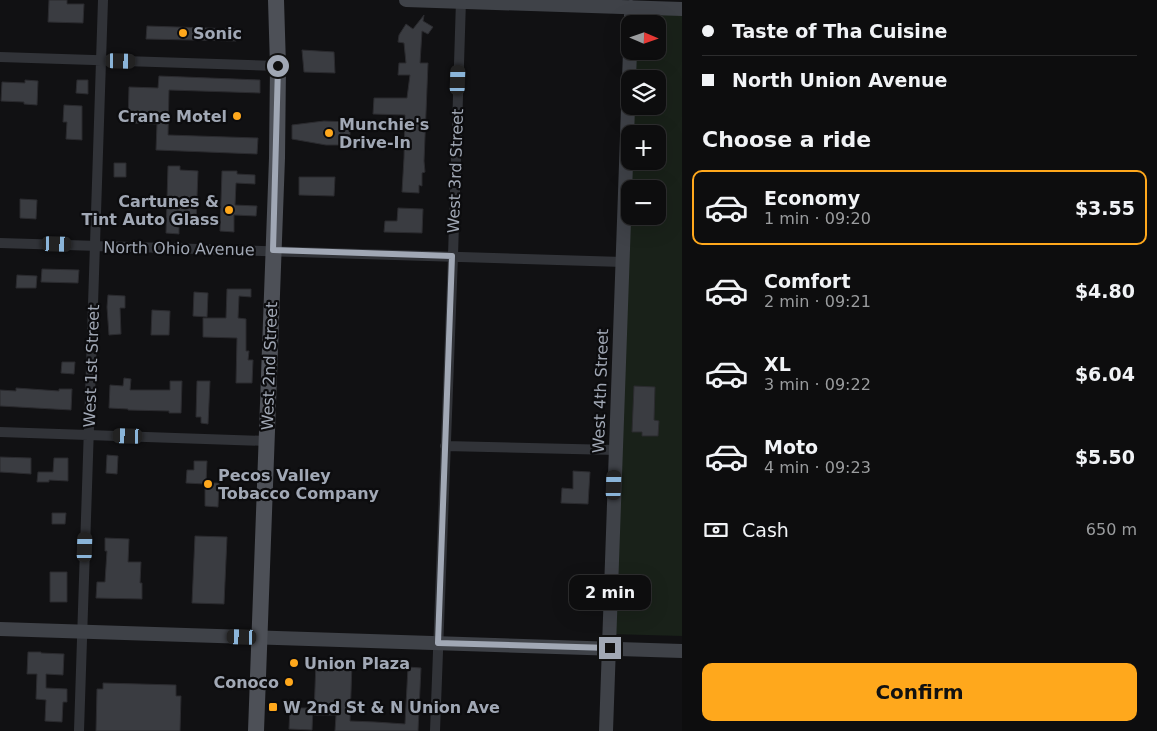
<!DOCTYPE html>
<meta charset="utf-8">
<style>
:root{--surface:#0d0d0e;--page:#161617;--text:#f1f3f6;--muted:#9a9c9e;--line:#2d2d2e;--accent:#ffa81c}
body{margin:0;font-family:"DejaVu Sans",sans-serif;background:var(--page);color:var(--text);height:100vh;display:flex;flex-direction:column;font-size:19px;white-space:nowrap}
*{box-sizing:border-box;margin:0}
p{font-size:16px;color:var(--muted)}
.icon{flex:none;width:28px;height:28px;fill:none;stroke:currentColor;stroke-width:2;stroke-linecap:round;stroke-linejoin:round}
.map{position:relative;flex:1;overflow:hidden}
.drawer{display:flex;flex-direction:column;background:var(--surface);width:475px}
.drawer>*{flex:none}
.top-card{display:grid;align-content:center;height:110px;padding:0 20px;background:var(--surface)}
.needle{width:32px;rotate:92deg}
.buttons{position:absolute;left:621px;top:15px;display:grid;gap:10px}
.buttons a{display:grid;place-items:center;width:45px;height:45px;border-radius:10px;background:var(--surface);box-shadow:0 5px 20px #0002,0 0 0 1px var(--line);font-size:25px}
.end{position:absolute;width:22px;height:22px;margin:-11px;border:6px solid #a1a8b5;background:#111;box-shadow:0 0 0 2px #111}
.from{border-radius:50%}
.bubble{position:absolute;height:35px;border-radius:10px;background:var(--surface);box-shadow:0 5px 20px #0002,0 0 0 1px var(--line);font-size:16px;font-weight:700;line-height:35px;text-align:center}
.car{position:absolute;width:15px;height:30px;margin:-15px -8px;border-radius:6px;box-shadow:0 0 4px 1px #0007;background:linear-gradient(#222 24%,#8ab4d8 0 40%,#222 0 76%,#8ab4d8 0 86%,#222 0)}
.top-card b{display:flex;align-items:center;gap:18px;height:48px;font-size:19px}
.top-card b+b{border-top:1px solid var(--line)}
.top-card i{width:12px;height:12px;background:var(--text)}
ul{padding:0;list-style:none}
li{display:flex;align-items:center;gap:15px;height:75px;margin:0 10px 8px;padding:0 10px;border:2px solid transparent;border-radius:10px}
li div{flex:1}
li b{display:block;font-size:19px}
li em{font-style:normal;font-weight:700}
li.current{border-color:var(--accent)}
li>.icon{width:45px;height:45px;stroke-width:1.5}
h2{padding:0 20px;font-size:22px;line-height:60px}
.pay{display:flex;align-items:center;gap:12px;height:55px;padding:0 20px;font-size:19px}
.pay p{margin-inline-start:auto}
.primary-button{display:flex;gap:10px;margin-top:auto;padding:10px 20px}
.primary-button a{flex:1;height:58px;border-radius:10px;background:var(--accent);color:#111;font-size:20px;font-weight:700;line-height:58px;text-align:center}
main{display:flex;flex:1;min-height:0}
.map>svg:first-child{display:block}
.green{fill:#192119;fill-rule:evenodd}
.building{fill:#3a3c41;stroke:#2b2b2f}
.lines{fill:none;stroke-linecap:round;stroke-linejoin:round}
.street{stroke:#313338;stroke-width:10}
.secondary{stroke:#3f4248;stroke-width:14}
.primary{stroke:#4d5057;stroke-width:16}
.route{stroke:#a1a8b5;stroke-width:6}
.poi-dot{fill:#ffa81c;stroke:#0c0c0e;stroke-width:2}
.labels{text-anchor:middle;stroke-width:4.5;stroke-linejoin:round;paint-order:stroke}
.poi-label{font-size:16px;font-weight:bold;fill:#a1a8b5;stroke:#0c0c0e;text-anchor:start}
.street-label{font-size:16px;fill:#a1a8b5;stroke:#0c0c0e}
</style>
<main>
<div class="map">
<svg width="682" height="731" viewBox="0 0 682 731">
<rect width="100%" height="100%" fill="#111113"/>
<path class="green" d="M631 7 682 10V636L610 634 630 51H658V24H631ZM630 79H658V106H630ZM630 134H658V161H630ZM630 189H658V216H630Z"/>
<path class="building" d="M49 0H67V4H84L83 23 48 22Z
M424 15 423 21 433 27 428 34 422 31 420 63H428L424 161 425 172 422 173V186L419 185V193L402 192 404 158 405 115 373 114 374 98H407L410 75H398L399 63H406L404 43 398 42 399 35 406 24 413 29Z
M147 26 236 29V41L146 39Z
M302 50 334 52 335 73 304 72Z
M159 76 260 80V93L169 90 168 135 258 138 257 154 156 150 157 124 128 123 129 87 158 88Z
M25 80 38 81 37 105 24 104V102L1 101 2 82 25 83Z
M77 80H88V94L76 93Z
M64 105 82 106V140L66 139 67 122H63Z
M324 121 351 122 349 145H326L292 139V125Z
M114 163H126V177H114Z
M168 166H180V170L198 171 196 222 179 221V234L166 233Z
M222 171H237V174L255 175V184L236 183 235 205 257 206 256 216 234 215V232L220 231Z
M299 177H335L334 196 299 195Z
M20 199 37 200 36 219 20 218Z
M398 208 423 209 422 233 384 232 385 221H397Z
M42 269 79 270 78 283 41 282Z
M17 275 37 276 36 288H16Z
M227 289H251V297L239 296 238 318 246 319V351H249L248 360H253L252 383H236L237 338 203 337V318H226Z
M194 292 208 293 207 317 193 316Z
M108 295 125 296V308H120L121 334 109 335 107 307Z
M152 310 170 311 169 335H151Z
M62 362H75L74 374 61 373Z
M124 378 131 379 130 390H170V381H182L181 413H169V411L128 410V409L109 408 110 385 123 386Z
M197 381H210L208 424 201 423V417H196Z
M634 386 655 387 654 420 659 421 658 436H642V432H632Z
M16 388 59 391V389H72L71 410 0 406V390L16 391Z
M107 455 118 456 117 474 106 473Z
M0 457 31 458V474L0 472Z
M54 458H68V481L49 480V482H37L38 472H53Z
M194 461H207L206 483H219L218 507 205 506V484L186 483 187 470H194Z
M573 471 590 472 588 504 561 503 562 488 573 489Z
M52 513H66L65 524H52Z
M195 536 227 537 224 604 192 603Z
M105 538 129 539 128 562H141L140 583H142V599L96 598 97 582H105L107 551H105Z
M50 572H67V602H50Z
M28 652H41V653L64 654 63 675 46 674V688L67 689V702H63L62 722 45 721 46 700 36 699 37 674H27Z
M316 661 352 663 350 721 375 722 405 724 408 667 421 668 418 731H335L336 715H314Z
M103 683 176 685V696H181L180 731H96L97 689H103Z
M290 708H313L312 730 289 729Z"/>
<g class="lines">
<path class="street" d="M0 57 278 66
M0 243 623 262
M0 432 267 441
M445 446 616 450
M79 731 103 0
M435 731 453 256 461 0"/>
<path class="secondary" d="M406 0 682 9
M631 24V7
M0 629 682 651
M606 731 630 51"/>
<path class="primary" d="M256 731 277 158 278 66 276 0"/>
</g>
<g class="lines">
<path class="route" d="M278 66 273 250 452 256 438 643 610 648"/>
</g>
<g class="poi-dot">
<circle cx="183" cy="33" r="5"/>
<circle cx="237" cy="116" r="5"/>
<circle cx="329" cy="133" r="5"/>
<circle cx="229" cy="210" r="5"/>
<circle cx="208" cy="484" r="5"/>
<circle cx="294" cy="663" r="5"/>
<circle cx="289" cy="682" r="5"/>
<rect x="268" y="702" width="10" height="10" rx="2.5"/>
</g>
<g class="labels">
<g class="poi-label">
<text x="193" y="39">Sonic</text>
<text x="227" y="122" text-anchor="end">Crane Motel</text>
<text x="339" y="130">Munchie's<tspan x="339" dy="18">Drive-In</tspan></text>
<text x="219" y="207" text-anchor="end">Cartunes &amp;<tspan x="219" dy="18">Tint Auto Glass</tspan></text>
<text x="218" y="481">Pecos Valley<tspan x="218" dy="18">Tobacco Company</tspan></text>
<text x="304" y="669">Union Plaza</text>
<text x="279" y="688" text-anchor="end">Conoco</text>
<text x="283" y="713">W 2nd St &amp; N Union Ave</text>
</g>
<g class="street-label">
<text transform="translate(455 171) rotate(-88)" y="6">West 3rd Street</text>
<text transform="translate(179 248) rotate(1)" y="6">North Ohio Avenue</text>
<text transform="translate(91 366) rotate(-88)" y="6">West 1st Street</text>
<text transform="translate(269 366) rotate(-88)" y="6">West 2nd Street</text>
<text transform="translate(600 391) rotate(-88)" y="6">West 4th Street</text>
</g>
</g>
</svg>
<div class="buttons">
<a><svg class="needle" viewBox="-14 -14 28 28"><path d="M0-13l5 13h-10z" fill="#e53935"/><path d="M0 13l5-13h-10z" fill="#9a9c9e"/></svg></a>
<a><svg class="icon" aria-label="layers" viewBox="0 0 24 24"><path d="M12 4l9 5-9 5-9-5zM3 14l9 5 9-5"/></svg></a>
<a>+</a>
<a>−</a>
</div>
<i class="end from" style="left:278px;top:66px"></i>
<i class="end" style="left:610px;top:648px"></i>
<div class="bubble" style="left:569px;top:575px;width:82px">2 min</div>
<i class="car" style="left:121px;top:61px;rotate:91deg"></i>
<i class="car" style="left:458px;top:80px;rotate:2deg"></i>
<i class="car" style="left:57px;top:244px;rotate:92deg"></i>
<i class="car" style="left:128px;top:436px;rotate:272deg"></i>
<i class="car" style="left:614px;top:485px;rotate:2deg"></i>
<i class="car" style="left:85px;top:547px;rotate:2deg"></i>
<i class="car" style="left:242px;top:637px;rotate:272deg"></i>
</div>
<section class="drawer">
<div class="top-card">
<b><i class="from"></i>Taste of Tha Cuisine</b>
<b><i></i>North Union Avenue</b>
</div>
<h2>Choose a ride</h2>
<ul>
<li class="current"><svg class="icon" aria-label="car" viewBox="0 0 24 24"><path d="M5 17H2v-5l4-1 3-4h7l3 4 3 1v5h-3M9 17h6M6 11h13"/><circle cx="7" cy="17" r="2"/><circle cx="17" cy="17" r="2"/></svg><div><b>Economy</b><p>1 min · 09:20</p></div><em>$3.55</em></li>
<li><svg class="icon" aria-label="car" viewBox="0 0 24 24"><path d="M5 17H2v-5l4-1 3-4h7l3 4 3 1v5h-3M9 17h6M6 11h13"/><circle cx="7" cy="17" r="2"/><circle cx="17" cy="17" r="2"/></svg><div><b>Comfort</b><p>2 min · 09:21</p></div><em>$4.80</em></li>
<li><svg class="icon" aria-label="car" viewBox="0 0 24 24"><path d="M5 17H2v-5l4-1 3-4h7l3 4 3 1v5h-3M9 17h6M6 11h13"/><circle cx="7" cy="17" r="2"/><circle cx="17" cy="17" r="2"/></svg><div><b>XL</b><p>3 min · 09:22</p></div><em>$6.04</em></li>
<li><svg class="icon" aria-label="car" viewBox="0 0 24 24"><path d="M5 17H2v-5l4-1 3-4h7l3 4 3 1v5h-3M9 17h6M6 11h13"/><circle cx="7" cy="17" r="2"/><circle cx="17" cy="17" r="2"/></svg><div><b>Moto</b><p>4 min · 09:23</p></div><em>$5.50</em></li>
</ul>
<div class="pay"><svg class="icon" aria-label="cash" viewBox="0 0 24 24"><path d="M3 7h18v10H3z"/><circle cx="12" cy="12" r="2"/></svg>Cash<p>650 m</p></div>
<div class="primary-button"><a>Confirm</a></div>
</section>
</main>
